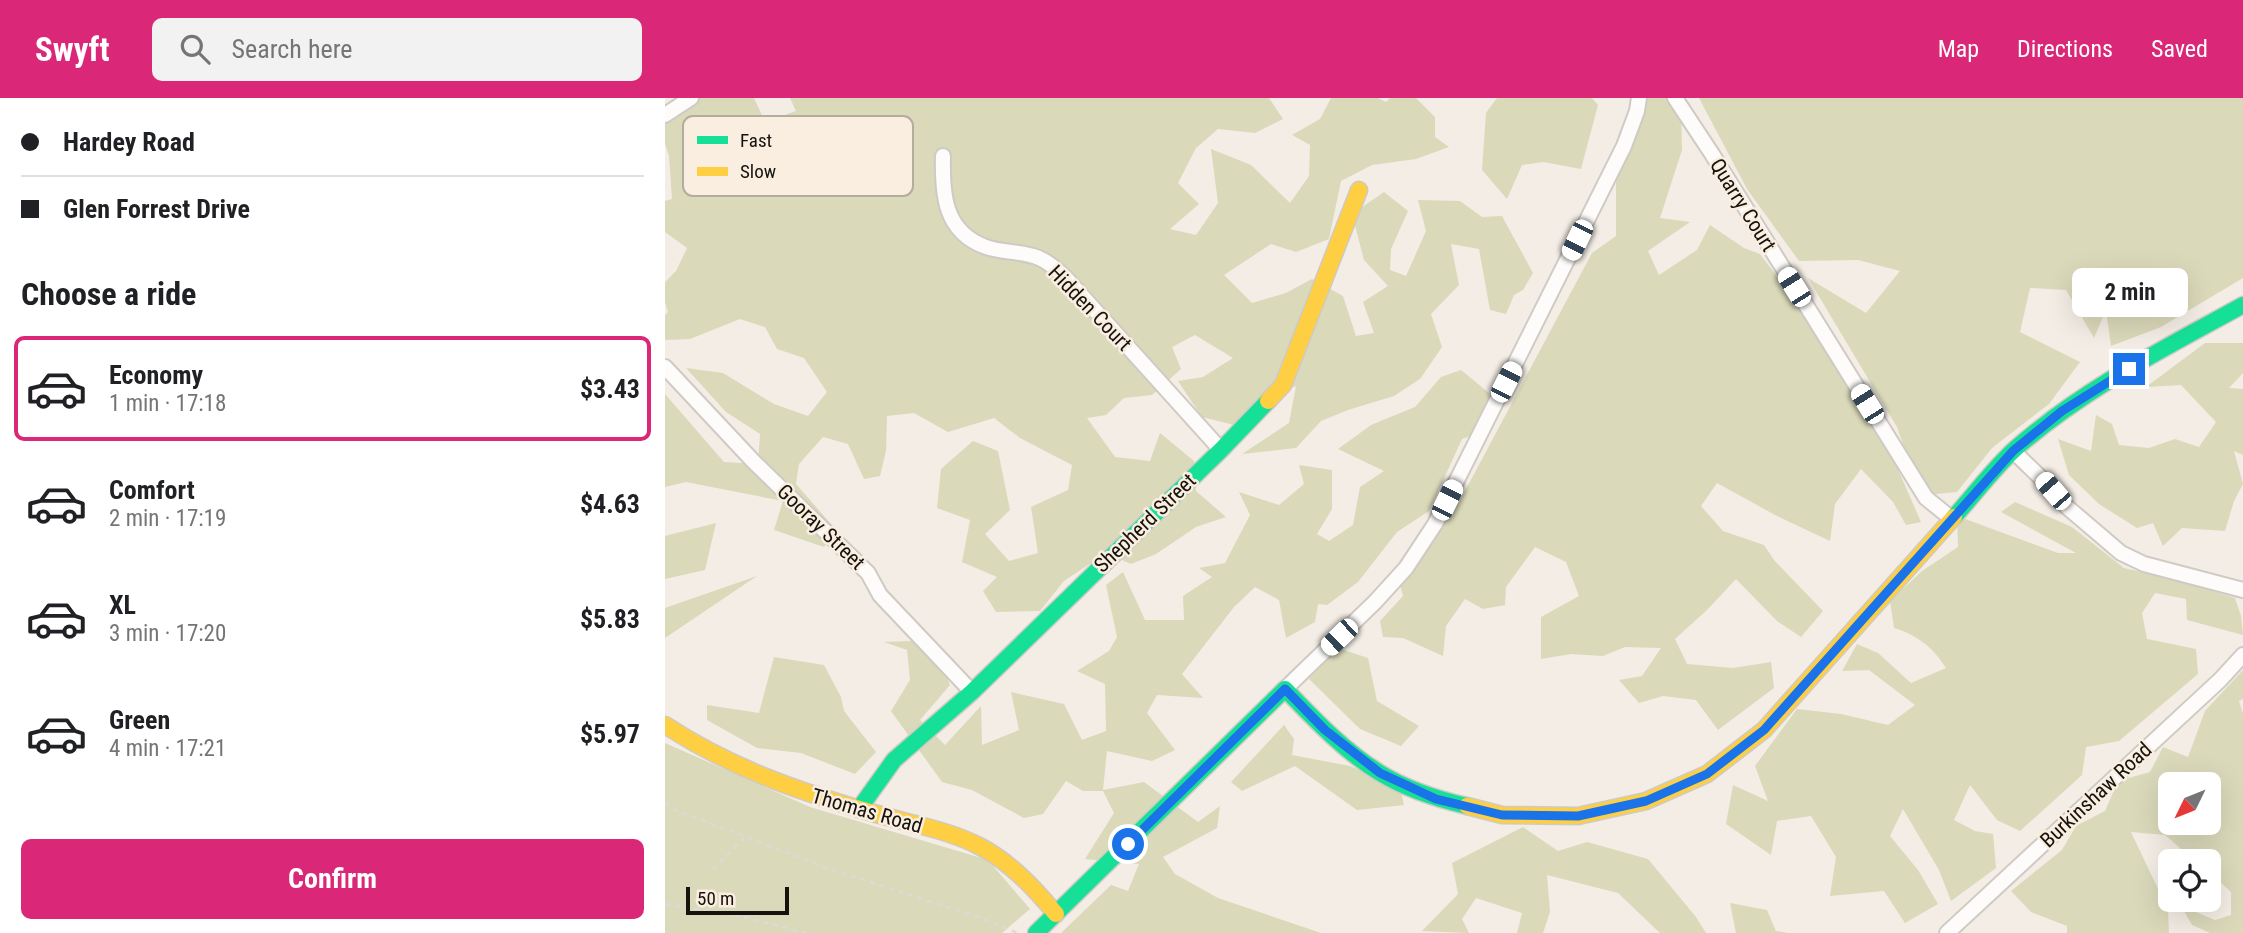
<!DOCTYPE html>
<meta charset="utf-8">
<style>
:root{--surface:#fff;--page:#f2f2f2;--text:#202124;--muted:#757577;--line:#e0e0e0;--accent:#db2777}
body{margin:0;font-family:"Roboto Condensed",sans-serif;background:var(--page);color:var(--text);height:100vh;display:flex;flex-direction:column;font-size:26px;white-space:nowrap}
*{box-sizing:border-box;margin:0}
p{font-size:23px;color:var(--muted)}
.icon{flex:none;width:38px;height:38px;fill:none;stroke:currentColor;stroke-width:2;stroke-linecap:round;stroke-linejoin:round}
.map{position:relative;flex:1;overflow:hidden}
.panel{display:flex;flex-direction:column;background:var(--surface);width:665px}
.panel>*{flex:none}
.guide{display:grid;align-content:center;height:154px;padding:0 21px;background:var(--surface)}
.needle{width:46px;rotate:227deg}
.buttons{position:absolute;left:1493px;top:674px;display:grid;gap:14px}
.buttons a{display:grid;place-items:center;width:63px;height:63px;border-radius:10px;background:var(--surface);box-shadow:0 7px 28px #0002;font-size:35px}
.scale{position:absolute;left:21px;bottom:18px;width:103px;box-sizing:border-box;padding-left:7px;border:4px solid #16120d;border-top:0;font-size:19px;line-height:24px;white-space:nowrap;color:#16120d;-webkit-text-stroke:5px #f9eedf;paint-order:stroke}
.end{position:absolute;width:32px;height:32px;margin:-16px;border:9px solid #1a73e8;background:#fff;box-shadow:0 0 0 4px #fff}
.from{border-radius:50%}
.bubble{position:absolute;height:49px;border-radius:10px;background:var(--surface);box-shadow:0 7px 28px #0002;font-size:23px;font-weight:700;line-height:49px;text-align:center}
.car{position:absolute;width:21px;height:42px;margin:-21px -10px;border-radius:9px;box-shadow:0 0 5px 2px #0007;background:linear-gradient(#fff 24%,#345 0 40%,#fff 0 76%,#345 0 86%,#fff 0)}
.guide b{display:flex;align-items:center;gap:24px;height:66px;font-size:26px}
.guide b+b{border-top:2px solid var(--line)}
.guide i{width:18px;height:18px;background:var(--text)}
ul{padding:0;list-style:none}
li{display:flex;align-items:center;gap:21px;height:105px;margin:0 14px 10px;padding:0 7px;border:4px solid transparent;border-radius:10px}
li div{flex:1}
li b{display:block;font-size:26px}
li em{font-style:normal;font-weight:700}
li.on{border-color:var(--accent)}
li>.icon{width:63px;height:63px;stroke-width:1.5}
h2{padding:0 21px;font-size:32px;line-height:84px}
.cta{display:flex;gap:14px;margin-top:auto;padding:14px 21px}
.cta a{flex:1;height:80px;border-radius:10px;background:var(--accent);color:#fff;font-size:28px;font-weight:700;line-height:80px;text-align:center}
header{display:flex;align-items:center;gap:42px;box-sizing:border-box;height:98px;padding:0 35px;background:var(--accent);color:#fff}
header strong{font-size:33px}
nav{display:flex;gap:38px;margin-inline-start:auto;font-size:24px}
.search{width:490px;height:63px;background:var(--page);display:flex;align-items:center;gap:18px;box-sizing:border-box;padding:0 24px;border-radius:10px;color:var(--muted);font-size:26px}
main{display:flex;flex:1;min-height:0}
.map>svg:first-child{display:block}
.green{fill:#dad9ba;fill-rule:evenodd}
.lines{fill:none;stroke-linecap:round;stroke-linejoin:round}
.street-casing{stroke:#cfcac4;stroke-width:18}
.fast-casing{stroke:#cfcac4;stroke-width:19}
.slow-casing{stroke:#cfcac4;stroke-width:19}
.path{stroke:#dcdad7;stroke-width:2.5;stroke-dasharray:5 5;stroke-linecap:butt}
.street{stroke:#fdfcfb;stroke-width:14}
.fast{stroke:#16e098;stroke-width:16}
.slow{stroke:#ffcf43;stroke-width:16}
.route{stroke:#1a73e8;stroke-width:9}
.labels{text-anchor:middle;stroke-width:5;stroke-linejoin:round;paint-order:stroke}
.street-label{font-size:21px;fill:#16120d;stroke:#f9eedf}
.key{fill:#f9eedf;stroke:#b5aca0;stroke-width:2}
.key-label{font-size:19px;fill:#16120d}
</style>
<header>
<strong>Swyft</strong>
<div class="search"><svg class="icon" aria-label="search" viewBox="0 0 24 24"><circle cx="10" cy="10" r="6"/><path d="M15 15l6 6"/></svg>Search here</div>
<nav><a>Map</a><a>Directions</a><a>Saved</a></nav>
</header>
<main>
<section class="panel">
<div class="guide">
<b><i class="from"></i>Hardey Road</b>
<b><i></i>Glen Forrest Drive</b>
</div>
<h2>Choose a ride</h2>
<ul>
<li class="on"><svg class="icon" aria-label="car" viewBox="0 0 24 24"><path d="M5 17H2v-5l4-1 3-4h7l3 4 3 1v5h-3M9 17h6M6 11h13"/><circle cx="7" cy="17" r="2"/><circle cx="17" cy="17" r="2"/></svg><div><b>Economy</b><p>1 min · 17:18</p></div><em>$3.43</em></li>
<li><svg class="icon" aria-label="car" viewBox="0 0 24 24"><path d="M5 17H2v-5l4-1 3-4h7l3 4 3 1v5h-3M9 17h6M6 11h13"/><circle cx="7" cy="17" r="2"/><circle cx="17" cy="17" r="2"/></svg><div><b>Comfort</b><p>2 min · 17:19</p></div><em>$4.63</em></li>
<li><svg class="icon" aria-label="car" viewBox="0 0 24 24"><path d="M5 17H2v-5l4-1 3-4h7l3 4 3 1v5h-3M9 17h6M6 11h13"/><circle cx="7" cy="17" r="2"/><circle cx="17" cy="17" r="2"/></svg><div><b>XL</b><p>3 min · 17:20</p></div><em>$5.83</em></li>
<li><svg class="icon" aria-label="car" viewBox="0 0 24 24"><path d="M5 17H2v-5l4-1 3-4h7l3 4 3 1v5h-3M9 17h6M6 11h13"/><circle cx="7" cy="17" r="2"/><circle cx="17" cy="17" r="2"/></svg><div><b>Green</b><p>4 min · 17:21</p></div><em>$5.97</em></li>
</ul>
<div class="cta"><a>Confirm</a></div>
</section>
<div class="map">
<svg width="1578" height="835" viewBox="0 0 1578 835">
<rect width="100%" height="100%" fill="#f3ede5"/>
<path class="green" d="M35 0H89L100 24 131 13 125 0H604L618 21 590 35 553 31 531 50 513 85 534 106 505 131 531 137 553 105 546 51 586 67 625 105 644 78 645 47 627 37 655 21 666 0H713L721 4 725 0H751L770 19V39L784 49 751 61 707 67 676 83 664 141 631 154 606 146 559 177 587 205 621 195 647 181 678 198 691 238 709 235 698 204 723 188 699 162 687 116 719 94 743 113 726 151 725 172 741 178 761 133 753 102 795 103 817 119 837 118 868 175 858 192 849 197 841 216 825 212 814 151 786 146 794 187 766 216 777 249 755 281 729 298 683 312 656 323 631 350 577 356 624 325 631 288 605 300 581 330 537 319 513 283 538 279 568 260 530 237 507 249 516 271 487 297 459 300 441 317 422 320 450 359 485 363 495 335 529 363 531 393 561 419 531 429 491 456 466 466 441 455 399 483 375 513 331 514 318 493 332 479 297 464 305 422 272 410 276 371 308 343 333 353 345 412 320 436 344 463 373 455 366 409 403 392 407 367 355 340 329 320 283 334 249 315 222 318 221 353 215 378 199 381 183 346 158 339 134 366 131 386 173 434 159 449 109 432 118 403 21 384 0 389V296L59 364 93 366 95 336 61 314 21 270 58 275 109 306 143 318 162 294 139 260 112 251 100 229 75 221 25 241 0 242V217L3 214 0 204V184L11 173 22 150 0 134V103L7 101 4 58 0 46V25L8 4Z
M832 0H927L933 7 916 71 878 64 857 67 842 101 817 72 821 15Z
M983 0H1005L1016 11 1017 52 995 120 1025 124 983 153 994 177 1032 152 1045 127 1079 150 1095 156 1157 238 1224 351 1256 424 1241 427 1228 404 1196 371 1170 406 1165 443 1110 417 1052 385 1036 408 1058 433 1099 447 1109 462 1158 513 1136 539 1112 523 1071 481 1043 511 1010 541 1022 566 1068 570 1106 564 1109 590 1053 632 1031 602 998 598 974 605 954 582 977 578 996 550 960 549 938 558 906 556 876 561V519L914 498 901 464 870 449 841 489 840 507 818 511 800 501 781 528 778 558 738 540 718 539 715 523 738 498 732 475 793 406 927 155 951 138V82L976 26Z
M1034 0H1578V180L1496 229 1446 248 1441 212 1429 240 1401 192 1365 190 1355 234 1415 264 1384 306 1327 350 1292 394 1261 397 1253 389 1232 329 1143 180 1201 215 1235 173 1193 162 1134 163 1082 91Z
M1540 245H1578V275L1564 290 1578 291V357L1569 353 1578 386 1569 403 1560 433 1517 430 1498 448 1488 425 1472 430 1434 406 1404 377 1393 341 1426 353 1431 317 1447 326 1454 347 1484 350 1510 341 1534 349 1551 324 1516 287 1481 289Z
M796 272 824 295 825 331 797 341 764 413 732 434 693 484 662 507 653 506 650 524 621 540 614 502 590 489 569 509 517 576 538 600 492 597 482 615 510 652 487 663 442 653 438 692 479 684 533 724 555 708 552 730 498 759 510 776 553 800 656 835H396L446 787 463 793 474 766 420 761 449 715 438 693H418L401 683 378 716 359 720 307 692 277 684 226 613 245 582 242 552 219 544 267 542 285 587 255 622 280 647 316 608 317 647 354 632 346 594 399 606 417 642 441 633 440 586 412 573 444 553 452 539 441 487 458 474 480 522H519L518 498 547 479 534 470 560 465 585 417 574 394 614 407 639 386 634 367 667 372V411L652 436 664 443 688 427 695 389 719 373 673 351 706 327 750 309 776 279Z
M1350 404 1407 429 1459 470 1507 481 1570 500 1576 518 1578 537 1522 522 1521 501 1490 495 1477 515 1482 541 1531 551 1533 576 1454 643 1421 649 1417 677 1355 733 1332 722 1305 687 1289 722 1310 733 1328 736 1331 770 1286 803 1274 772 1238 711 1225 738 1253 772 1273 806 1240 825 1219 793 1165 798 1171 759 1146 718 1112 723 1106 757 1061 726 1068 687 1103 703 1090 668 1132 611 1176 616 1223 627 1250 607 1204 572 1177 573 1192 546 1213 555 1246 585 1281 570C1268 549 1252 537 1229 530L1225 503 1257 473 1293 449 1292 418 1393 455H1411L1336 414Z
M51 425 40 472 0 481V438Z
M92 478 0 540V510Z
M673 550 703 560 712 603 754 628 736 648 695 631 644 581Z
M109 559 159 567 176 599 179 613 211 654 190 676 136 655 92 650 42 622V607L94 615Z
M1578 572V601L1574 603 1578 616V835H1545L1527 827 1516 808 1550 822 1566 817V794L1544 774V763H1530L1500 737 1466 734 1503 812 1504 835H1402V828L1366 814 1346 793 1397 752 1411 728 1440 713 1453 683 1485 674 1498 649 1523 659 1540 613ZM1505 686H1544V724H1505Z
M619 627 629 641 627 657 685 668 735 689 739 707 692 712 630 668 577 693 566 684Z
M0 645 145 709 323 762 365 811 337 835H0Z
M858 729 893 753 922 744 983 761 1031 819 1041 835H995L953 795 882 777 885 814 878 835H852L857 815 811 800 797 821 804 835 757 833 793 796 787 765Z
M1065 805 1102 812 1111 833 1123 835H1071Z"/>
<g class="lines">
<g class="street-casing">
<path id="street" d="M1010 0 1047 56 1261 400 1287 421
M0 17 26 0
M278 58C277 96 279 134 321 149 338 155 358 153 374 160 384 164 392 172 400 179L556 352
M0 269 88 363 203 475 215 497 307 594
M1348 353 1374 378 1402 409 1456 455 1479 466 1578 492
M620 591 710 504 741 470 770 426 959 48 972 13 974 0
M1282 835 1555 582 1578 557"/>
</g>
<g class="fast-casing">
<path id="fast" d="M1289 419C1309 397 1328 371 1350 351 1418 291 1500 250 1578 207
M194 711 229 662 307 594 556 352 603 303
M371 835 620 591C649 621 679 653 715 675 741 691 772 701 802 708"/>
</g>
<g class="slow-casing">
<path id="slow" d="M603 303 618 287 694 92
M0 627C64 669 132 693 205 714 241 725 282 731 316 749 346 765 369 790 391 816
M802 708 837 717 913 718 981 703 1042 676 1099 632 1289 419"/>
</g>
<path class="path" d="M0 705 8 711 165 771 313 819 353 835
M48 772 80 739
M0 806 71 817 141 835"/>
<use href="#street" class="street"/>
<use href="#fast" class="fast"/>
<use href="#slow" class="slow"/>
</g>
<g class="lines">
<path class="route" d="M463 746 620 591 660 632 715 675 771 701 837 717 913 718 981 703 1042 676 1099 632 1348 353 1397 313 1464 271"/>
</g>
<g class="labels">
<g class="street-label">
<text transform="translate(1078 107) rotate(58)" y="7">Quarry Court</text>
<text transform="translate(425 210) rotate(46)" y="7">Hidden Court</text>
<text transform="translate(480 425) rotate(-44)" y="7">Shepherd Street</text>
<text transform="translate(156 429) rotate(44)" y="7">Gooray Street</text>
<text transform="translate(1431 697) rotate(-43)" y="7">Burkinshaw Road</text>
<text transform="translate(202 713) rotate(16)" y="7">Thomas Road</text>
</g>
</g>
<rect x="18" y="18" width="230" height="80" rx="10" class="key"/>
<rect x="32" y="38" width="31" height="8" fill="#16e098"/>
<rect x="32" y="69" width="31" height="9" fill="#ffcf43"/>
<g class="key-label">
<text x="75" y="49">Fast</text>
<text x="75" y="80">Slow</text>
</g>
</svg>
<div class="buttons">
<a><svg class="needle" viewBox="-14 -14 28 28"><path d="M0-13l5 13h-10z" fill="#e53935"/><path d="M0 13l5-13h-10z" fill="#757577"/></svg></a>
<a><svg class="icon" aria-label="locate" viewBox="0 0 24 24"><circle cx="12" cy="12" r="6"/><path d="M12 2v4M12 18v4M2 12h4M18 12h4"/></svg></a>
</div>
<div class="scale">50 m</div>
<i class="end from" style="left:463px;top:746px"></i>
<i class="end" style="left:1464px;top:271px"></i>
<div class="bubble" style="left:1407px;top:170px;width:116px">2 min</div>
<i class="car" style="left:912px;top:142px;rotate:206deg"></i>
<i class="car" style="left:1129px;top:189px;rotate:328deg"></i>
<i class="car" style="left:841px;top:284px;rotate:27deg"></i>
<i class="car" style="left:1202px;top:306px;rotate:328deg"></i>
<i class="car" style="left:1388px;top:393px;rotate:319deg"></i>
<i class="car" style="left:782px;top:402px;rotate:26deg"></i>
<i class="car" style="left:674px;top:539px;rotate:226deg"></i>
</div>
</main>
